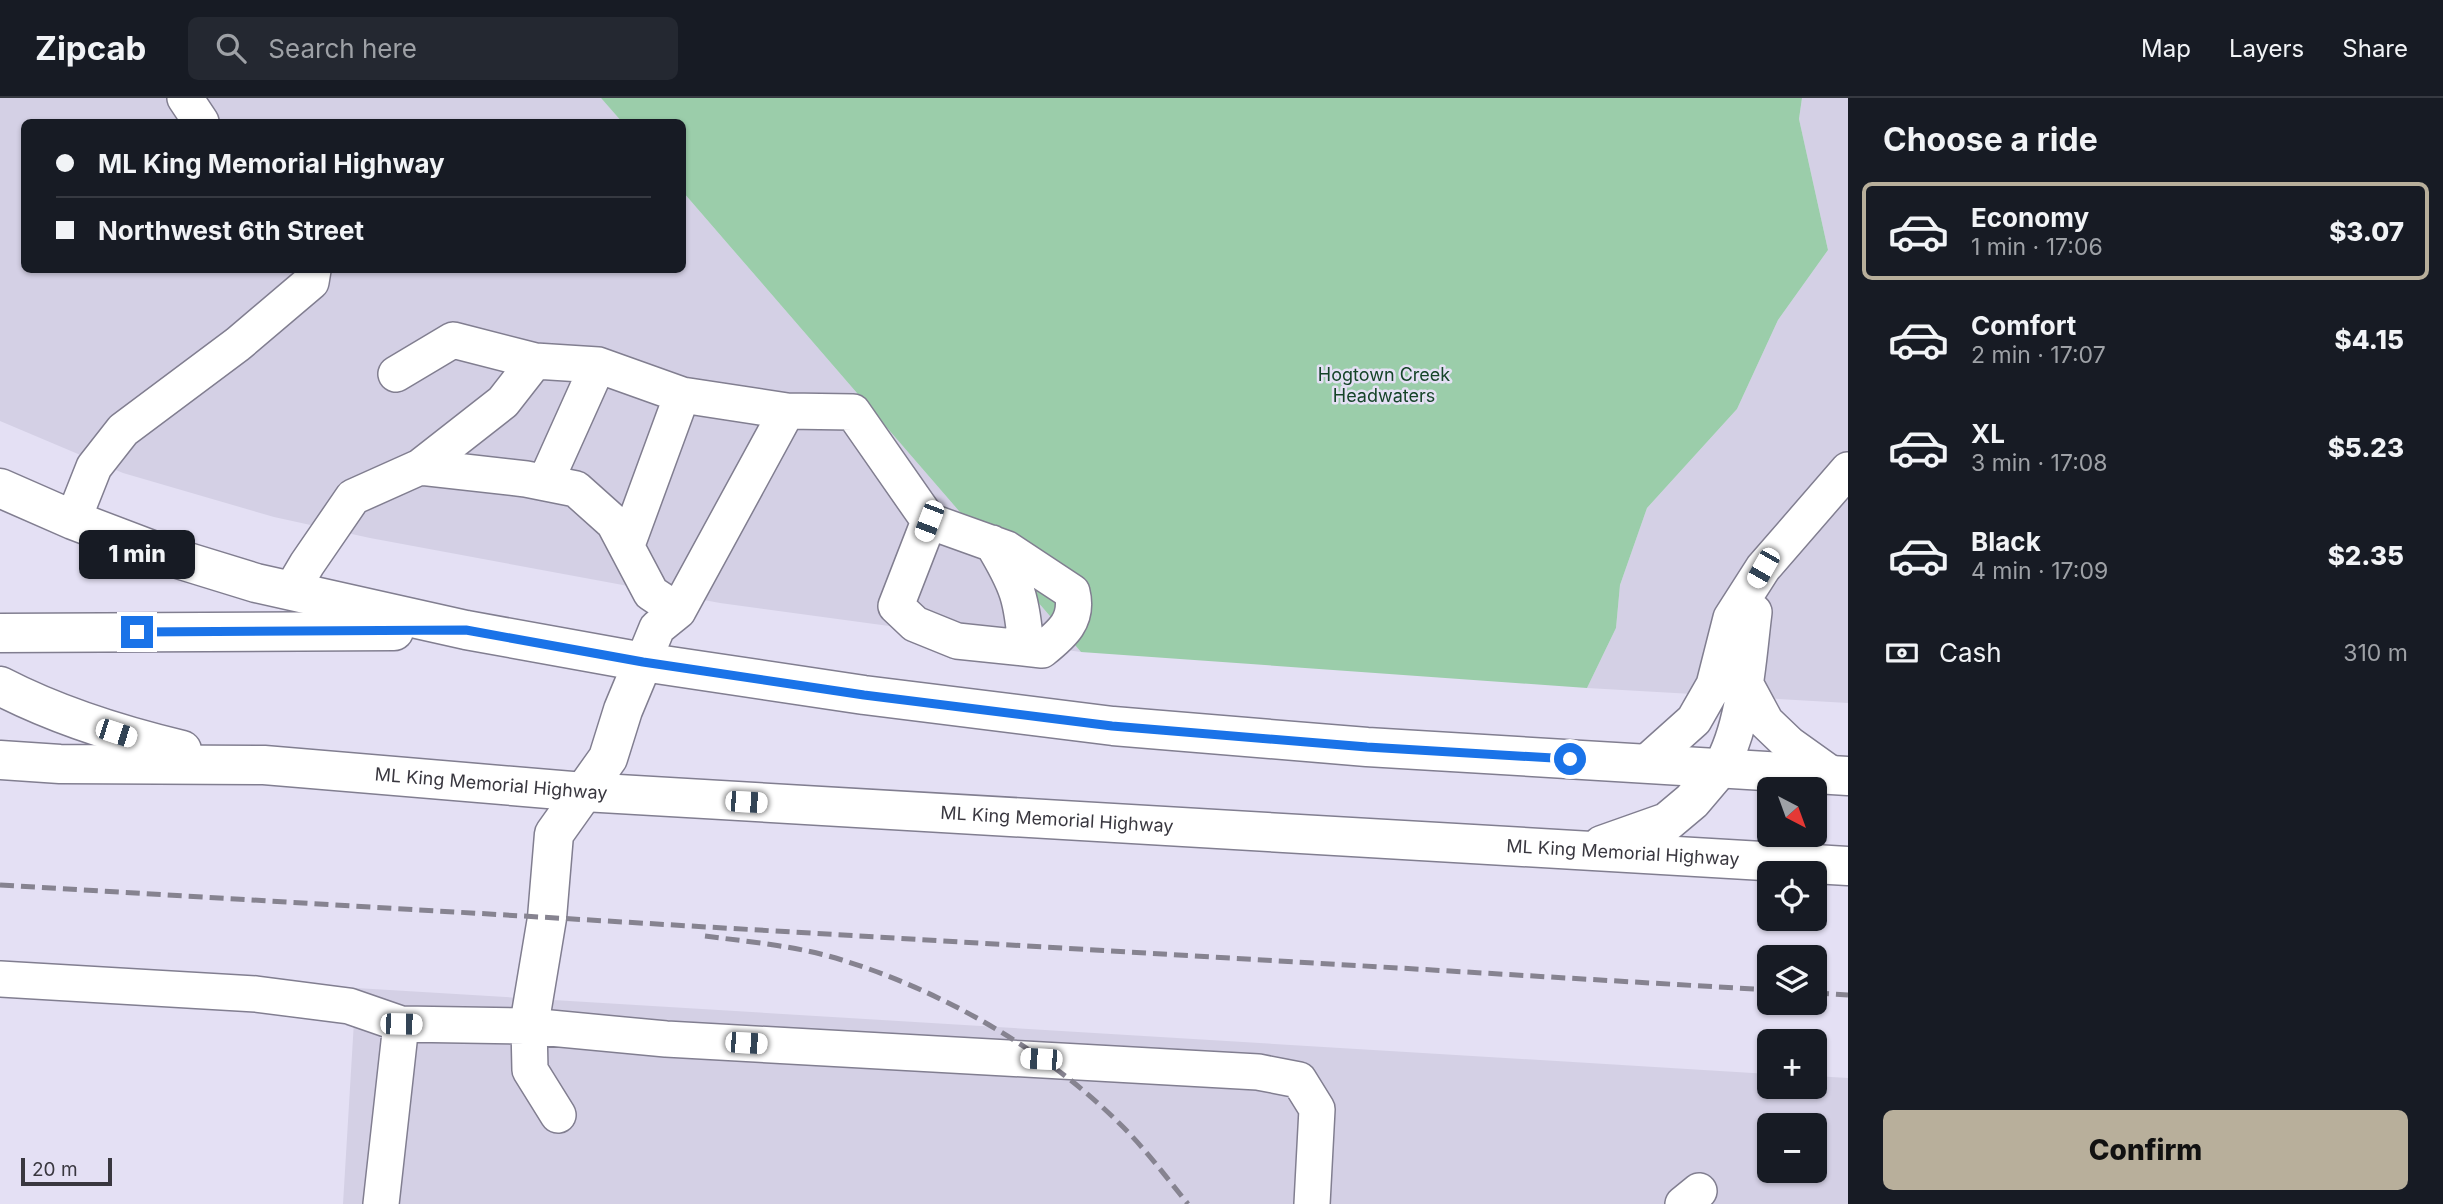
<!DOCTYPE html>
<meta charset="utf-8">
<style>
:root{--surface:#171b24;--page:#242831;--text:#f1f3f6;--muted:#9ea1a6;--line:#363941;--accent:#b8af9b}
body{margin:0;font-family:Inter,sans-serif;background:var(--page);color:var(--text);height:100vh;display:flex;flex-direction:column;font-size:26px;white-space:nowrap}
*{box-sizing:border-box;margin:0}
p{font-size:23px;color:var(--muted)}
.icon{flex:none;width:38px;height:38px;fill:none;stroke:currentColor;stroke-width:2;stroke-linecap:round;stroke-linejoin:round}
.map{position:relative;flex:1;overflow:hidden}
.sheet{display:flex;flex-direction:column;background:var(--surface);width:595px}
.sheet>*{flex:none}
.top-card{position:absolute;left:21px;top:21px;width:665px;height:154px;border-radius:10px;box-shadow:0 2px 5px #0004;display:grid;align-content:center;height:154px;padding:0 35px;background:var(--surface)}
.needle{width:46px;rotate:139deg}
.controls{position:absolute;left:1757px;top:679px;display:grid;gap:14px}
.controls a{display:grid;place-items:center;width:70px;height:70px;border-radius:10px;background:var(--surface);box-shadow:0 2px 5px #0004;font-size:35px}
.scale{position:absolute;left:21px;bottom:18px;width:91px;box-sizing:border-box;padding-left:7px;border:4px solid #39373f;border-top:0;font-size:19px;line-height:24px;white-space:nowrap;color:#39373f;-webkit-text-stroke:5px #e4e0f4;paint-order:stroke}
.end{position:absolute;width:32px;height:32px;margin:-16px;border:9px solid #1a73e8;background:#fff;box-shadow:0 0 0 4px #fff}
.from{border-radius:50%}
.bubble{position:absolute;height:49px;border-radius:10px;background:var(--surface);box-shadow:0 2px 5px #0004;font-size:23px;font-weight:800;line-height:49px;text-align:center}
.car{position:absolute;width:21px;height:42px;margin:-21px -10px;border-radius:9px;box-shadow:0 0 5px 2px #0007;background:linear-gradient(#fff 24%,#345 0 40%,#fff 0 76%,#345 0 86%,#fff 0)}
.top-card b{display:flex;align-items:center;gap:24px;height:66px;font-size:26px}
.top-card b+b{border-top:2px solid var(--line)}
.top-card i{width:18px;height:18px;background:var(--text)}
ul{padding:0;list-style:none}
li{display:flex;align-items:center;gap:21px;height:98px;margin:0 14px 10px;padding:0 21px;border:4px solid transparent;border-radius:10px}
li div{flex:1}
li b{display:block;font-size:26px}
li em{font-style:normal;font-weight:800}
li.current{border-color:var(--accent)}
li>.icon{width:63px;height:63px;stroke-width:1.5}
h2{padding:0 35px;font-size:32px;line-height:84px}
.pay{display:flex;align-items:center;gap:18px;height:77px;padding:0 35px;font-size:26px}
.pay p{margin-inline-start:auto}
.primary-button{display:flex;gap:14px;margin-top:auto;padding:14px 35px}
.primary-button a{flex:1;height:80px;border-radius:10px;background:var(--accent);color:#111;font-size:28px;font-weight:800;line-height:80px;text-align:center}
header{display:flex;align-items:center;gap:42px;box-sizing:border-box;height:98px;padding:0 35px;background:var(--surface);border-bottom:2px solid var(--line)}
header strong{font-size:33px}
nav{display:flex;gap:38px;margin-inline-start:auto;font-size:24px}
.search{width:490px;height:63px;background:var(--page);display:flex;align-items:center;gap:18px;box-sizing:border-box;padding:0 24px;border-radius:10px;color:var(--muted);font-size:26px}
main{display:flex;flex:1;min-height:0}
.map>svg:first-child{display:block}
.commercial{fill:#d4d0e5;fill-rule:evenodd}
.green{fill:#9bcdaa}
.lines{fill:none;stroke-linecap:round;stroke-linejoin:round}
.minor-casing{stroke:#817e90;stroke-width:38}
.major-casing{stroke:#817e90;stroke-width:41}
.minor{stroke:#fff;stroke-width:35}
.major{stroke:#fff;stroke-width:38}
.rail{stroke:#868390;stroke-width:5;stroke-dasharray:14 7;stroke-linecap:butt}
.route{stroke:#1a73e8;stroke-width:9}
.labels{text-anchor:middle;stroke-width:5;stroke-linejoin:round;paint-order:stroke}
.park-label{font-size:18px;fill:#154428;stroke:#e4e0f4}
.street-label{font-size:18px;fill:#39373f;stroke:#e4e0f4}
</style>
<header>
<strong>Zipcab</strong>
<div class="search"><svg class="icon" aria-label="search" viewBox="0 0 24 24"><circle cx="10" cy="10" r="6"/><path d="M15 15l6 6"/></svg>Search here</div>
<nav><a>Map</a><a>Layers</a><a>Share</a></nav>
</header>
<main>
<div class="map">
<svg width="1848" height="1106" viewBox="0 0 1848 1106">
<rect width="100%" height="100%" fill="#e4e0f4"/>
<path class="commercial" d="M0 0H601L622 24H24V172H682L683 94 1081 554 720 505 370 440 274 419 123 375 0 323Z
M1802 0H1848V605L1587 590 1616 530 1620 487 1647 410 1737 311 1778 222 1828 152 1799 21Z
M356 890 1769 976V989H1815V978L1848 980V1106H343ZM1769 1027H1815V1073H1769Z"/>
<path class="green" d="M601 0H1802L1799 21 1828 152 1778 222 1737 311 1647 410 1620 487 1616 530 1587 590 1081 554 683 94 682 24H622Z"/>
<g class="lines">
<g class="minor-casing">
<path id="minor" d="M185 0 201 24
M396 276 453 242 535 263
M787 313 853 314 929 423 896 508 915 526 957 543 1042 552C1062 536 1079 522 1072 494L1007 451 929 423
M420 369 503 304 535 263 598 267 682 297 787 313 678 513
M545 385 598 267
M73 422 94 369 123 332 238 246 311 184 313 172
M992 445C1018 488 1022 501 1026 550
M627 447 682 297
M291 493 307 466 353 399 420 369 526 381 576 391 614 425 651 495 678 513 657 530 643 564
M1745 585 1766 624 1789 646 1831 676
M1646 665 1694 622 1714 587 1731 520 1763 470 1848 372
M1720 670C1745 628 1748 562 1754 514
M0 881 256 896 349 908 401 926 529 928 666 941 1258 974 1299 982 1317 1011 1312 1106
M529 928 530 972 558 1017
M381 1106 401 926
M1683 1106 1699 1093"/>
</g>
<g class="major-casing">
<g id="major">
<path d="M0 390 73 422 165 457 256 485 466 532 643 564 864 597 1113 628 1367 649 1848 678"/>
<path d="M0 535 394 533"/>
<path d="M0 588C58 618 119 637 182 652"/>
<path id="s1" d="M0 662 60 666 264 667 584 694 1848 768"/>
<path d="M1602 747 1667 724 1692 703 1720 670"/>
<path d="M529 928 547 820 554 736 608 660 623 612 643 564"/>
</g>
</g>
<use href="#minor" class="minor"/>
<use href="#major" class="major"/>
<path class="rail" d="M0 787 1769 892
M705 838C750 844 798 848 842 862 940 892 1046 952 1119 1025 1144 1049 1166 1079 1188 1106
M1815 895 1848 897"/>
</g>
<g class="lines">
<path class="route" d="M137 534 466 532 643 564 864 597 1112 628 1367 649 1570 661"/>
</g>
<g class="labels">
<g class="park-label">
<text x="1384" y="283">Hogtown Creek<tspan x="1384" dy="21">Headwaters</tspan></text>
</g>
<g class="street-label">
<text dy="6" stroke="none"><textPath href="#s1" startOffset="492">ML King Memorial Highway</textPath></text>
<text dy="6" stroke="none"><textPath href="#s1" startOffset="1059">ML King Memorial Highway</textPath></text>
<text dy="6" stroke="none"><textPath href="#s1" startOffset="1626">ML King Memorial Highway</textPath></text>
</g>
</g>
</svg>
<div class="controls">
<a><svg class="needle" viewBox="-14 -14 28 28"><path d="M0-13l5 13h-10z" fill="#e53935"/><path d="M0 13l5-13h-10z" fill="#9ea1a6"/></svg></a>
<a><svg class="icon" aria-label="locate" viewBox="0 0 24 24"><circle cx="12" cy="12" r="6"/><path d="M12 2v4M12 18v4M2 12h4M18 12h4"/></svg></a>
<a><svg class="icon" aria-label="layers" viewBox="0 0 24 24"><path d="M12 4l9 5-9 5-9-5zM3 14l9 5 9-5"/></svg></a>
<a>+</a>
<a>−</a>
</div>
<div class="scale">20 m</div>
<i class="end from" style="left:1570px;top:661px"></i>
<i class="end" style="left:137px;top:534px"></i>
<div class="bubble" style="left:79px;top:432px;width:116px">1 min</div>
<i class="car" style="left:929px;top:423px;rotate:201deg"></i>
<i class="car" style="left:1763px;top:470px;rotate:210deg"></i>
<i class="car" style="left:116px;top:635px;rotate:108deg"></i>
<i class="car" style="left:746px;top:704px;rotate:93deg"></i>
<i class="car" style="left:401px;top:926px;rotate:91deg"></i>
<i class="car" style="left:746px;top:945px;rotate:93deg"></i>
<i class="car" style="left:1041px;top:961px;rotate:273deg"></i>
<div class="top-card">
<b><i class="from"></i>ML King Memorial Highway</b>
<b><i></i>Northwest 6th Street</b>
</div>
</div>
<section class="sheet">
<h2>Choose a ride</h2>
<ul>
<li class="current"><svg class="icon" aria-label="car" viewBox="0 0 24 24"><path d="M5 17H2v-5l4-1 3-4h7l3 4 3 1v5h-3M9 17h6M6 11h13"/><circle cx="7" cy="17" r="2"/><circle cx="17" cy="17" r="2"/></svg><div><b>Economy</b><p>1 min · 17:06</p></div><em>$3.07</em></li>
<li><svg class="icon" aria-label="car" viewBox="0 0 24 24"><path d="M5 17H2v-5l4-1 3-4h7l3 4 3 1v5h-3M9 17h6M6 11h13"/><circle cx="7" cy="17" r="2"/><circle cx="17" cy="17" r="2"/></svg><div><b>Comfort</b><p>2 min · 17:07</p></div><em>$4.15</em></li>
<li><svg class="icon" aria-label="car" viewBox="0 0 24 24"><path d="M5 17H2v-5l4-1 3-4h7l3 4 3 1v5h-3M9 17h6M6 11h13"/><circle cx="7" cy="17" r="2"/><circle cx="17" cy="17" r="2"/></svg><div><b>XL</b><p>3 min · 17:08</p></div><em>$5.23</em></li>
<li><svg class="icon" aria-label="car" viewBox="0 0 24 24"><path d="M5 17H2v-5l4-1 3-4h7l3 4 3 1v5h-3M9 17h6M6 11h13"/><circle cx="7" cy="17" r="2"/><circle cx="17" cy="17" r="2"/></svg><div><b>Black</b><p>4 min · 17:09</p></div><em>$2.35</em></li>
</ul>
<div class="pay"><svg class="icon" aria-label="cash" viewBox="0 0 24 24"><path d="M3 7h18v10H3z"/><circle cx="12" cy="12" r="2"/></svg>Cash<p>310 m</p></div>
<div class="primary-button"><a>Confirm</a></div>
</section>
</main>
